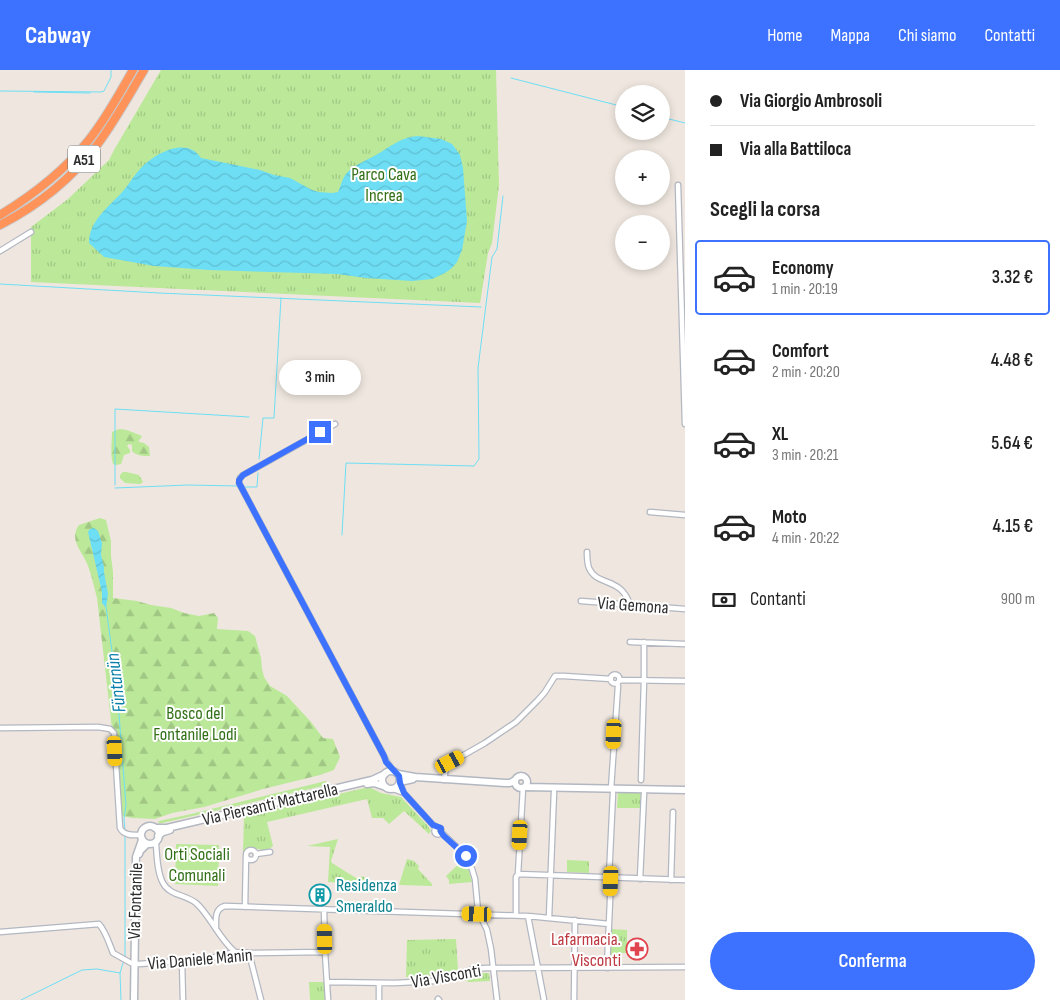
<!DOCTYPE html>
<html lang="it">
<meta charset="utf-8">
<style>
:root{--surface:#fff;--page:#f6f6f6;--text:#222;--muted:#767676;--line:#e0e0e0;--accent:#3c72ff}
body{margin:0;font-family:"Sofia Sans Condensed",sans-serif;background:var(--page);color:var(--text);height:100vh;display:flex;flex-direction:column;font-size:19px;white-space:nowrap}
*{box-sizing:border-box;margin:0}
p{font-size:16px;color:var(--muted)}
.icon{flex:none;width:28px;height:28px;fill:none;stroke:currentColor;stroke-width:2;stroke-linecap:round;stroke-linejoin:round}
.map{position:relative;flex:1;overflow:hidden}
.panel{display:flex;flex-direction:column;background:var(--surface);width:375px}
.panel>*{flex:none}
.top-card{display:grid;align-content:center;height:110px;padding:0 25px;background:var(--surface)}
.fabs{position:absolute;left:615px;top:15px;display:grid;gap:10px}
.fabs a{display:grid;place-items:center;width:55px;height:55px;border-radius:50%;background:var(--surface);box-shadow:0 2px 8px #0003;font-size:25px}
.end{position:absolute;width:22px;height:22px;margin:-11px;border:6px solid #3c72ff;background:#fff;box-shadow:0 0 0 2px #fff}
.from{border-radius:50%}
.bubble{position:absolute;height:35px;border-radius:18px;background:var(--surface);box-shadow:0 2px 8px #0003;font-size:16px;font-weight:600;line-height:35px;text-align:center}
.car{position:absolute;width:15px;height:30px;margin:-15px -8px;border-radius:6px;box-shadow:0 0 4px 1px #0007;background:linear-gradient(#f5c518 24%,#345 0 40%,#f5c518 0 76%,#345 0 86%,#f5c518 0)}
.top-card b{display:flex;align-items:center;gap:18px;height:48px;font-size:19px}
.top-card b+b{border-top:1px solid var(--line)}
.top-card i{width:12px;height:12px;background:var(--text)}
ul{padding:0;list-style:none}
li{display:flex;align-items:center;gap:15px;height:75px;margin:0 10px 8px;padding:0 15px;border:2px solid transparent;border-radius:5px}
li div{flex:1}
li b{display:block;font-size:19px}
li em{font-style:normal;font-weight:600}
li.active{border-color:var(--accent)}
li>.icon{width:45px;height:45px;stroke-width:1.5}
h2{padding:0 25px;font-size:22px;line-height:60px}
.pay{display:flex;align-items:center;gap:12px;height:55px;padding:0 25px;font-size:19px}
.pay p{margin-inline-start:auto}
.button{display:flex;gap:10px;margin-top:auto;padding:10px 25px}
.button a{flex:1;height:58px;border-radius:30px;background:var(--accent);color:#fff;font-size:20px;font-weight:600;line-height:58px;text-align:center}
header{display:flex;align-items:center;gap:30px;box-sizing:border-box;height:70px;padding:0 25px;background:var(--accent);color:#fff}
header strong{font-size:24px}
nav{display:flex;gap:28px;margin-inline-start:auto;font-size:18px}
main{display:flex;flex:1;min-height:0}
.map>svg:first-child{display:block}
.grass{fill:#bbe899}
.forest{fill:url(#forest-firs)}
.park{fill:url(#park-tufts)}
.water{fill:url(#water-waves)}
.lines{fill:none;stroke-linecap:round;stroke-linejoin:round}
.stream{stroke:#6edef5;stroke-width:1}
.street-casing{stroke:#b3b7c1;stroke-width:7}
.secondary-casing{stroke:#b3b7c1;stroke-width:9}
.highway-casing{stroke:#c8c8c8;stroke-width:10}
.street{stroke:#fff;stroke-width:4.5}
.secondary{stroke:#fff;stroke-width:6}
.highway{stroke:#ff935a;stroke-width:8}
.route{stroke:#3c72ff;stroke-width:6}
.labels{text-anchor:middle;stroke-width:4;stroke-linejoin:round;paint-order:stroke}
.shield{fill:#fff;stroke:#6c6c6c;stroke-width:1}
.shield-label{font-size:16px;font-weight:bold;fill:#2d2d2d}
.park-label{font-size:18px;fill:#327017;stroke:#fff}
.street-label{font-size:18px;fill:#2d2d2d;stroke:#fff}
.culture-label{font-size:18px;fill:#0d838f;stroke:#fff;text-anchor:start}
.health-label{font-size:18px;fill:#be3a42;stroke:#fff;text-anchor:end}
.water-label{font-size:19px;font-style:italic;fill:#067fa8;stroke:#fff}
</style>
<header>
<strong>Cabway</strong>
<nav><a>Home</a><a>Mappa</a><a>Chi siamo</a><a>Contatti</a></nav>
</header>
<main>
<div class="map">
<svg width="685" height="930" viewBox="0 0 685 930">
<defs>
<pattern id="forest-firs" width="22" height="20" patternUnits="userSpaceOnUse" patternTransform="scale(1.25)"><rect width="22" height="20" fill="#bbe899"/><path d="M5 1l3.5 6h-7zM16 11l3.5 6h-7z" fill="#a1c784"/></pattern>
<pattern id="park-tufts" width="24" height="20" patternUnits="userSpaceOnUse" patternTransform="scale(1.25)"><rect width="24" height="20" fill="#bbe899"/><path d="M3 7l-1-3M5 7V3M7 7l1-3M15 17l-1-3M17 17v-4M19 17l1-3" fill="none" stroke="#a1c784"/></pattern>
<pattern id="water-waves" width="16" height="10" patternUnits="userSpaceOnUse" patternTransform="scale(1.25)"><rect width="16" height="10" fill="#6edef5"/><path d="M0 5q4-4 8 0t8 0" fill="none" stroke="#60bfd2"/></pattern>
</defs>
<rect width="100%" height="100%" fill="#efe7df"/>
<path class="grass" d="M326 711 327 715 158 754 159 751 191 744Z
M176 774 219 775 218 816 175 814Z"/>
<path class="forest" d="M119 359C128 359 134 363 142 366L141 368 139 370V372L144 373 149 377 150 386C143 386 137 386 132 381V375L129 374 127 376 130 380V383L124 385 121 394 116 395 113 394C110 384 112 372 112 362Z
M123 402C130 402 133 404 139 405L143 412 140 414 125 413 120 408V405Z
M100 448 106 450 111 471V486L113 502V528L137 531 151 535 171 538 184 543 199 546 214 543 218 548 217 559 248 561 255 566 261 588 262 599 264 607 270 616 287 626 311 652 323 668 333 669 340 687 334 700 320 705 263 719 204 737 172 743 155 749 133 748 122 746 97 528C94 517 92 506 88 496 83 482 68 470 79 455Z"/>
<path class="park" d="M161 0H496L499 115 492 173 488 183 480 233 31 212V157L68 129 109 90 114 80Z
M369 717 381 723 401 727 428 756 431 761 429 764 404 741 389 754 383 748H372L367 729 267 752 273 776C265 784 257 777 248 778L243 783 244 746Z
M618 721 641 722 640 738H617Z
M338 769 331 791 332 793 356 808C363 806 365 806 371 812V814L328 812 330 777 307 776Z
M407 789 414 791 419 796 418 799 432 814V816L399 815Z
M463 790 469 801 472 812 449 814V810L446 806Z
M567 790 589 791V803L567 802Z
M610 859 627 860V883H617V894H609Z
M456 869 458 900 439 905 406 907 407 870Z
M472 903H489L490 911 469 912 459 908Z
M309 912H325L326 930H310Z"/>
<path class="water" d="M418 66 441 69 452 74 460 85 463 98 467 151 462 180 457 192 452 198 445 203 432 209 412 211 366 208 337 204 209 200 154 196 104 187 89 173C89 150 110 136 124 120 130 113 134 105 141 98 155 83 187 66 201 88L260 100 274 105 290 108 312 120 319 122 332 123 338 122C341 116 342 109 346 104 354 95 365 91 376 85 390 77 401 67 418 66Z
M94 458 98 461 102 473 101 485 104 497V502L108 524 106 538 102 533V522L88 462 90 459Z"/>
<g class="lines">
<path class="stream" d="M511 8 624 37
M0 21 101 22 104 21 111 7V0
M34 22 90 23
M661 47 685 53
M0 214 159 223 481 237
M259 389 263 348H274L281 228
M115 415V339L249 347
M244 417H257L258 403
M115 418 188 415 238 416
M342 465 346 393 474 396 479 389 478 298 492 187 497 179 503 126
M106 537 117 619 126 735 124 749 125 760
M125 887V766
M21 930 82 900 97 899 120 903
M121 930 120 903 123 893"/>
<g class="street-casing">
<path id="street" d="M678 115 685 354
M0 181 31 162
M335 354 243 405 240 408 239 413 384 686 387 692 394 702
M650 442 685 445
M587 482C587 487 587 493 589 498 597 517 621 506 630 535
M581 531 685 539
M630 572 685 574
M610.5 609a4.5 4.5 0 1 1 9 0a4.5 4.5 0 1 1-9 0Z
M644 608V572
M620 610 685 611
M0 658 98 657 110 659 114 663 120 758C124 766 133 765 141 765
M444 710 446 697 448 694 485 673 516 652 538 630 545 622 555 606H564L611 609
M641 710 644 610
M400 713 404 723 433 755 437 757
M393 719 404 723
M611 719 618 616 617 613
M434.5 761a3.5 3.5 0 1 1 7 0a3.5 3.5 0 1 1-7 0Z
M441 762 463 783 472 799 475 809 478 841 487 860 491 879 497 930
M154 773 156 774C157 786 157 802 163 813 170 826 185 824 196 833 210 845 219 869 235 882
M246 785a5 5 0 1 1 10 0a5 5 0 1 1-10 0Z
M256 784 270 782
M518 804 685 810
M609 807 613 723
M640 809 644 723
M671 810 673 742
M245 837 246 786
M324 839 325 882 328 930
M516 845V807L518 804 523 718
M528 846 544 930
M549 847 554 722
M216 859C216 850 214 839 225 836L528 846 609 854
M0 862 99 854C106 862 109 873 113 883L131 893 139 894 207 889 235 882 254 883 325 882
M249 883 261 930
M182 892 183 930
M607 898 611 808
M327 912 395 913 434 911 441 910 473 899 486 898 685 897
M379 913V930
M438 929 439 930
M574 930 575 850"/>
</g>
<g class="secondary-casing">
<path id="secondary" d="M382 710a9 9 0 1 1 18 0a9 9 0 1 1-18 0Z
M398 704 415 707 505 713H510L515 710
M515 712a6 6 0 1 1 12 0a6 6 0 1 1-12 0Z
M400 712 413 709
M367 714 374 713 386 717
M525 717 685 720
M141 765a9 9 0 1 1 18 0a9 9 0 1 1-18 0Z
M155 758H167L372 710 385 704
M158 766 163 762 170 760
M139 784 140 781 147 774
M134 930 136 787 142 770"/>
</g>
<g class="highway-casing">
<path id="highway" d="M0 145C33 125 64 101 88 71 106 49 119 24 133 0
M0 155C37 136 72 108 97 75 115 51 129 25 144 0"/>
</g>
<use href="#street" class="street"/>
<use href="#secondary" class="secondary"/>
<use href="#highway" class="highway"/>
</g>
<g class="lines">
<path class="route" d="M320 362 243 405 239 410V413L384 686 386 692 399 706 400 713 404 723 433 755 441 758V762L444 766 466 786"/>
</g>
<defs>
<g id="building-ring" transform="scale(1.125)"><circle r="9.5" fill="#fff" stroke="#0f9aa8" stroke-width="1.5"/><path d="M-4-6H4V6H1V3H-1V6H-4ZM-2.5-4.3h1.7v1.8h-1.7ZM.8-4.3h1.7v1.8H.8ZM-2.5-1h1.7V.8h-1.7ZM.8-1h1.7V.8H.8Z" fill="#0f9aa8"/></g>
<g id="pharmacy-ring" transform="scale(1.125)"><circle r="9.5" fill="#fff" stroke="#e0444e" stroke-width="1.5"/><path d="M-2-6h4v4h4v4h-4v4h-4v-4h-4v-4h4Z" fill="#e0444e"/></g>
</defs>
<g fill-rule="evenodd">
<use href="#building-ring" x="320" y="825"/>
<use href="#pharmacy-ring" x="637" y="879"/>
</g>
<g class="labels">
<rect class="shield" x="68" y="75.5" width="32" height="27" rx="4"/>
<g class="shield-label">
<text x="84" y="95">A51</text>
</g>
<g class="park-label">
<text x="384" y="110">Parco Cava<tspan x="384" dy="21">Increa</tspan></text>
<text x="195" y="649">Bosco del<tspan x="195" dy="21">Fontanile Lodi</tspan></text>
<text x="197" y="790">Orti Sociali<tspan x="197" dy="21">Comunali</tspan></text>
</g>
<g class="street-label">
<text transform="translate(633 535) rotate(4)" y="6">Via Gemona</text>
<text transform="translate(270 734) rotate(-13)" y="6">Via Piersanti Mattarella</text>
<text transform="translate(135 831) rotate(-88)" y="6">Via Fontanile</text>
<text transform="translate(200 889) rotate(-5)" y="6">Via Daniele Manin</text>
<text transform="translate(446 906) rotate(-10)" y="6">Via Visconti</text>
</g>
<g class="culture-label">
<text x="336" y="821">Residenza<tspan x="336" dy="21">Smeraldo</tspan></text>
</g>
<g class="health-label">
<text x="621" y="875">Lafarmacia.<tspan x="621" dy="21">Visconti</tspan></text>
</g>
<g class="water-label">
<text transform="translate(115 613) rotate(-97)" y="7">Füntanün</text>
</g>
</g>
</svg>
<div class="fabs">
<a><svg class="icon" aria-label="layers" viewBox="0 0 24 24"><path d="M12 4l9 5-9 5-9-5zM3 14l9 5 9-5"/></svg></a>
<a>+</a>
<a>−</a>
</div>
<i class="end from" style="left:466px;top:786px"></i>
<i class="end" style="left:320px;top:362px"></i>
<div class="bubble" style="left:279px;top:290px;width:82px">3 min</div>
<i class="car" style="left:614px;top:664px;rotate:183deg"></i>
<i class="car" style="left:115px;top:681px;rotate:177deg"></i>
<i class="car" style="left:450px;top:692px;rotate:62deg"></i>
<i class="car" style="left:520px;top:765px;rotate:183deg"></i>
<i class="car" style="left:611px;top:811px;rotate:182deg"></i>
<i class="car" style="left:477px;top:844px;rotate:272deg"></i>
<i class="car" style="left:325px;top:869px;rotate:359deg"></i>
</div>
<section class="panel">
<div class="top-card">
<b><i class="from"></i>Via Giorgio Ambrosoli</b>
<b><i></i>Via alla Battiloca</b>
</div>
<h2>Scegli la corsa</h2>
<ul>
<li class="active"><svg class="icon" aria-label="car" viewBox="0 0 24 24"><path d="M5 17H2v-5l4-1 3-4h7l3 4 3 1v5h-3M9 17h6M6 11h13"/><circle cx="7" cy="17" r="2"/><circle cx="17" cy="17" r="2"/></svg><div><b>Economy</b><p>1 min · 20:19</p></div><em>3.32 €</em></li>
<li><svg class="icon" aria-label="car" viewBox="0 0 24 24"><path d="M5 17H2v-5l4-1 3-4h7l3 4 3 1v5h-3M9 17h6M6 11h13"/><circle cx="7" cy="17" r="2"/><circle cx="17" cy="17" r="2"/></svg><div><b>Comfort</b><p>2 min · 20:20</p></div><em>4.48 €</em></li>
<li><svg class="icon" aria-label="car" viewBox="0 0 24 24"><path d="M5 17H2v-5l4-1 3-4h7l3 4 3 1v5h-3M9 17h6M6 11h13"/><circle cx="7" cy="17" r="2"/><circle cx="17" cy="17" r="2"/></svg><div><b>XL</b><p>3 min · 20:21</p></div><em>5.64 €</em></li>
<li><svg class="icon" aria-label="car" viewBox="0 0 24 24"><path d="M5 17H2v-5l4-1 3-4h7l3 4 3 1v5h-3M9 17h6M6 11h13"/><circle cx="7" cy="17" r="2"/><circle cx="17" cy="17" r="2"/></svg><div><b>Moto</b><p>4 min · 20:22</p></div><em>4.15 €</em></li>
</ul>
<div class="pay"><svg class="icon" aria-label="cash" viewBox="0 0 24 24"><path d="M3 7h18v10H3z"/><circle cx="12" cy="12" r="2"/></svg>Contanti<p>900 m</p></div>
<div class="button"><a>Conferma</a></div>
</section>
</main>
